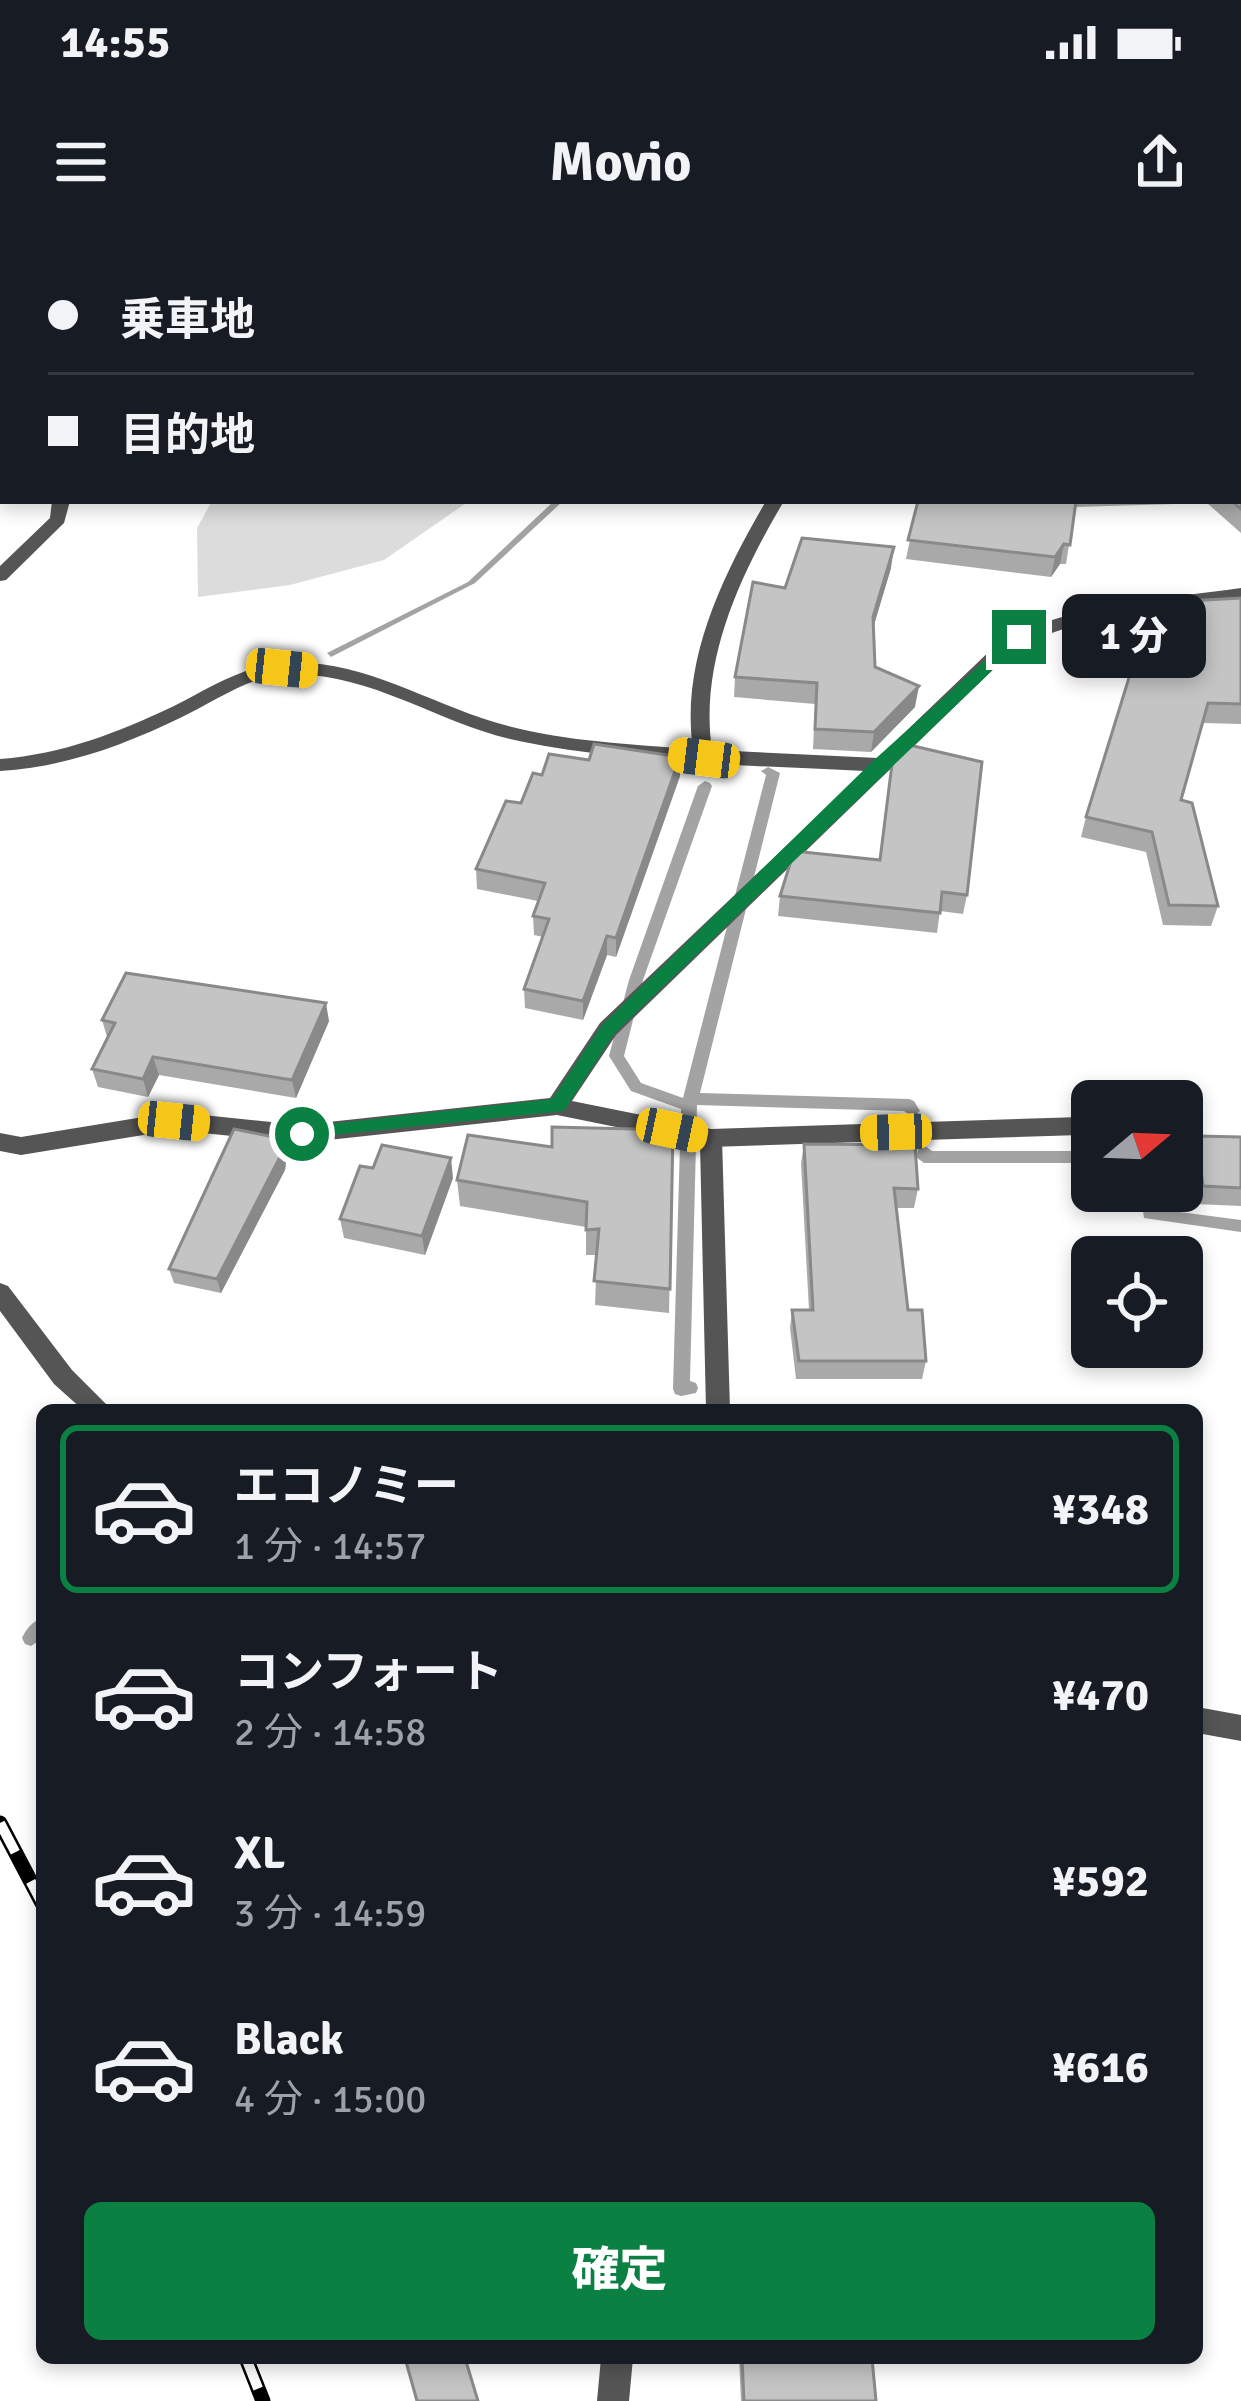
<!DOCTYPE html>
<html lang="ja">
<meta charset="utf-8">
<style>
:root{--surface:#171b24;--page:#20242c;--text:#f1f3f6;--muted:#9ea1a6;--line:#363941;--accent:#0b8043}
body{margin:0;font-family:Signika,"Noto Sans JP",sans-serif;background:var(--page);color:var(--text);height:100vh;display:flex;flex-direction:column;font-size:45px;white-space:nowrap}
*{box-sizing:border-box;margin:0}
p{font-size:39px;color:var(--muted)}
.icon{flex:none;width:66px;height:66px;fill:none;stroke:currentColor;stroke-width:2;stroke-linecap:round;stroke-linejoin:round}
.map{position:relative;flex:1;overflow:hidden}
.drawer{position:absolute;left:36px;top:1164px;width:1167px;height:960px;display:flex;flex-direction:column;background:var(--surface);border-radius:18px;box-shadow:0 6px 18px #0003}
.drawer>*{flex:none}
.banner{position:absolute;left:0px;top:0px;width:1242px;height:264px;box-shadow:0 6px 18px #0003;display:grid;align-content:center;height:264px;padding:0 48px;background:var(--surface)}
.needle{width:78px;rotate:71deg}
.buttons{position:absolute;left:1071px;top:840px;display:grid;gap:24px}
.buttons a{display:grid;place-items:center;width:132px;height:132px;border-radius:18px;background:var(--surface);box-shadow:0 6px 18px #0003;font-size:60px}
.end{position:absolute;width:54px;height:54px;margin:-27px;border:15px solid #0b8043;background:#fff;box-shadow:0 0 0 6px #fff}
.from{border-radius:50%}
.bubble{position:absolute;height:84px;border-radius:18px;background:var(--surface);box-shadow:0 6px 18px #0003;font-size:39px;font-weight:800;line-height:84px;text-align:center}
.car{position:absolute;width:36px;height:72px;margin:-36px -18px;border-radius:15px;box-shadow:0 0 9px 3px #0007;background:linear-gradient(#f5c518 24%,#345 0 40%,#f5c518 0 76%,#345 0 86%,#f5c518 0)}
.banner b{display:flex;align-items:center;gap:42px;height:114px;font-size:45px}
.banner b+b{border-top:3px solid var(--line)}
.banner i{width:30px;height:30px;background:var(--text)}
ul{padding:21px 0 0;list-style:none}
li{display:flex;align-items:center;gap:36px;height:168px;margin:0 24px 18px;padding:0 24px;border:6px solid transparent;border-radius:18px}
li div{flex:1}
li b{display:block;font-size:45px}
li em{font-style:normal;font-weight:800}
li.current{border-color:var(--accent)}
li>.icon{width:108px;height:108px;stroke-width:1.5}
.cta{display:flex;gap:24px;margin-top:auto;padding:24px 48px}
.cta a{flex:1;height:138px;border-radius:18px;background:var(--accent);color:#fff;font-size:48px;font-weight:800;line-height:138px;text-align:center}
.status{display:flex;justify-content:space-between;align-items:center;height:84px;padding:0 60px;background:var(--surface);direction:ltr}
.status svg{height:33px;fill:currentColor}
header{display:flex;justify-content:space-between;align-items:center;height:156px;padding:0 48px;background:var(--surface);font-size:54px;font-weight:800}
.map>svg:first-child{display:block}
.green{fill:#dcdcdc}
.water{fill:#a3a3a3}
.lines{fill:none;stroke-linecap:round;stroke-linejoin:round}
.stream{fill:#a3a3a3;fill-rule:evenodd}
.service{fill:#555;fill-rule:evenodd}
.minor{fill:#555;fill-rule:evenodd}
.tertiary{fill:#555;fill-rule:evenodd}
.rail-casing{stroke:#000;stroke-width:15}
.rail{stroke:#fff;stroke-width:10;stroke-dasharray:33;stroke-linecap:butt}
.wall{fill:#a9a9a9}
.shaded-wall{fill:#898989}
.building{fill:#c4c4c4;stroke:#898989;stroke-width:3}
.route{fill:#0b8043}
</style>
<div class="status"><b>14:55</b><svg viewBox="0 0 49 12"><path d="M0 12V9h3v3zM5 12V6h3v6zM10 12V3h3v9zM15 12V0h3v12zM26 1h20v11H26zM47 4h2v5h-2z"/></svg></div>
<header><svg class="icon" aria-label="menu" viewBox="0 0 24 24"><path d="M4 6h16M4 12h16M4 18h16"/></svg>Movio<svg class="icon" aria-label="share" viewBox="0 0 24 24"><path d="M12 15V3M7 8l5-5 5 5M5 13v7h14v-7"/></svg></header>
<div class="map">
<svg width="1241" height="2161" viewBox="0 0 1241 2161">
<rect width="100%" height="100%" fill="#fff"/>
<path class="green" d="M212 261H469L384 320 290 345 198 357 197 288Z"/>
<path class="water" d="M554 261H563L475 343 331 417 327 413 468 342Z"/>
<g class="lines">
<path class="stream" d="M913 0H923L922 3H912Z
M1171 0H1181L1183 3H1173Z
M1239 97H1241V106H1239Z
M768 527 780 533 700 853 909 859 914 861 920 871 912 877 904 871 697 865 690 1141 696 1143 698 1148 696 1153 681 1156 675 1154 673 1149 681 869 631 851 609 816 629 740 698 546 705 541 710 543 712 546 643 740 624 816 641 843 683 858 766 535 761 531Z
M924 905 932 911H1092V923H924L916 917 919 907Z
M1140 951H1156L1157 969 1241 980V992L1144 978Z
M42 1378V1399L31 1406 25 1404 22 1398C26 1389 33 1381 42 1378Z"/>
<path class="service" d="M1081 877 1092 886 1089 892 1081 895 711 907 700 898 711 889Z"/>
<path class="minor" d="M892 0H908L891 3Z
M1213 0H1229L1231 3H1215Z
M1239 19 1241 20V31L1239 30Z
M0 28 3 29V42L0 41Z
M52 261H70L64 283 6 340 0 341V326L50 278Z
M766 261H784C740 335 699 422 712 510L878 518 997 404C1071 362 1159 360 1241 348V360C1163 371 1080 372 1011 412L616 795 572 861 711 889 722 898 730 1170H706L700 904 557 875 301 903 174 890 21 915 0 911V893L21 897 174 872 301 885 550 858 600 783 865 531C749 525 633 524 519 501 439 485 367 429 283 435 248 437 214 462 182 477 124 505 66 527 0 531V519C63 514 117 493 174 466 208 449 244 425 284 423 359 418 424 461 494 482 557 501 627 504 693 509 680 421 723 335 766 261Z
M601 2118H633L629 2161H597Z"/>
<path class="tertiary" d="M0 1043 8 1046 72 1130 112 1170H83L54 1144 0 1071Z
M1197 1467 1241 1475V1501L1197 1493Z"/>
<g class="rail-casing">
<path id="rail" d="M0 1583 42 1663
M246 2118 263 2161"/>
</g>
<use href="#rail" class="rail"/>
</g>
<path class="wall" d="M0 108H3V203H0Z
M1241 206V293L1207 263 1075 267 1066 324H1060L1051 337 906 319 918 261H1239Z
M891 328 873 388 875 427 915 467 871 512 813 509 815 464 734 457 735 437 785 348Z
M1241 358V484L1203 483 1181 560 1218 666 1211 686 1163 685 1146 612 1081 597 1086 577 1172 435 1165 382 1171 362Z
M680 517V536L616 717 607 715 583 780 525 768 524 749 543 697 534 695 533 676 538 661 477 649 476 629 542 535 589 520Z
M794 611 967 655 963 674 940 671 937 693 778 676 780 656Z
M102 780 329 781 296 858 159 835 148 857 98 847 92 829 107 797Z
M673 890 669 1073 595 1065 597 1015H586V987L460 966 457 940 552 907Z
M1197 896 1241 897V966L1195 964 1190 914Z
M804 904 918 949 914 968H896L908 1070 926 1121 922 1139H796L790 1088 792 1070H809L801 923Z
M287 914 285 930 221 1053 174 1043 169 1029Z
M453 938 425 1015 344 998 340 979Z
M739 2118H872L876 2161H741Z"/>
<path class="shaded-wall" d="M1064 304 1060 324 1051 337 1055 317Z
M894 307 891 328 870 398 873 377Z
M919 446 915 467 871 512 874 492Z
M680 517V536L616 717V698Z
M607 696V715L583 780V761Z
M326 763 329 781 296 858 292 840Z
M153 817 159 835 148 857 143 839Z
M284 899 287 914 285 930 221 1053 217 1039Z
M451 918 453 938 425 1015 422 996Z"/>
<path class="building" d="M0 108H3V186H0Z
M1239 203 1241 206V269L1232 261H1239Z
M918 261H1076L1070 305 1064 304 1055 317 908 300Z
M802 298 894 307 873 377 875 427 919 446 874 492 815 489 817 443 735 437 753 342 785 348Z
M1241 358V464L1208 463 1181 560 1192 563 1218 666 1169 665 1152 592 1086 577 1132 428 1181 436 1171 362Z
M594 504 680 517 616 698 607 696 583 761 524 749 549 679 533 676 545 643 476 629 506 561 521 563 533 533 542 535 549 514 589 520Z
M905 504 982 522 967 655 942 652 940 673 780 656 794 611 880 620 893 516Z
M126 733 326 763 292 840 153 817 143 839 92 829 115 783 102 780Z
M552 887 673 890 670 1049 594 1041 599 989 586 990 587 962 457 940 468 895 552 907Z
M234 889 284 899 281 915 217 1039 169 1029Z
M1197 896 1241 897V948L1203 946Z
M804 904 915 905 918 949 894 948 908 1070H922L926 1121H799L792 1070H813Z
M382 905 451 918 422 996 340 979 360 926 373 928Z
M405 2118H465L478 2161H417Z
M742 2118H872L876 2161H744Z"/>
<path class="route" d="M1014 394 1027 397 614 794 564 871 295 899V889L302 887 552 859 602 785 873 521Z"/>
</svg>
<div class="buttons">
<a><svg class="needle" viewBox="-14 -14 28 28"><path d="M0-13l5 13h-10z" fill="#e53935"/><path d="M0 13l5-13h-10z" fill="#9ea1a6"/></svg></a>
<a><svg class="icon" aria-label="locate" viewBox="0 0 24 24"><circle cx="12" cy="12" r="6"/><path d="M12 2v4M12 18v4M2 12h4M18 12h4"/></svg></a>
</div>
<i class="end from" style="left:302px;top:894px"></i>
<i class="end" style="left:1019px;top:397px"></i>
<div class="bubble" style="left:1062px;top:354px;width:144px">1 分</div>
<i class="car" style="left:282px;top:428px;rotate:96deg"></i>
<i class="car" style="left:704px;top:518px;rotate:277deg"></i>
<i class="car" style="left:174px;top:881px;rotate:96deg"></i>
<i class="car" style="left:672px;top:890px;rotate:102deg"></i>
<i class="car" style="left:896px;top:892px;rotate:268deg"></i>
<div class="banner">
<b><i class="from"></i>乗車地</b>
<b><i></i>目的地</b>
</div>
<section class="drawer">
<ul>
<li class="current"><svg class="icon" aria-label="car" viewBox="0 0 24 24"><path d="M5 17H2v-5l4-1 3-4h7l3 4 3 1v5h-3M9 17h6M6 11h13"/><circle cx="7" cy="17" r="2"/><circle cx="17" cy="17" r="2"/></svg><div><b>エコノミー</b><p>1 分 · 14:57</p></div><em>¥348</em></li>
<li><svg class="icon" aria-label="car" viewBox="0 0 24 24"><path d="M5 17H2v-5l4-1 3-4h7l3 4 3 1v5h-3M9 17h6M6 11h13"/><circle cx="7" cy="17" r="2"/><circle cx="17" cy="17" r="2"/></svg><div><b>コンフォート</b><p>2 分 · 14:58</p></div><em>¥470</em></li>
<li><svg class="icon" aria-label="car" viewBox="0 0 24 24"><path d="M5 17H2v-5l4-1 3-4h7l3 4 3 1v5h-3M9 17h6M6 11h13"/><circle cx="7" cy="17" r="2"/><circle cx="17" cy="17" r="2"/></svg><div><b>XL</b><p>3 分 · 14:59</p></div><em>¥592</em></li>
<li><svg class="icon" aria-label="car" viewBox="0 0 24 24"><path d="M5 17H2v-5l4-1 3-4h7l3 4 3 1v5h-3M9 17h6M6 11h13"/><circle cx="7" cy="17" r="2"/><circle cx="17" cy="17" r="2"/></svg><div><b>Black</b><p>4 分 · 15:00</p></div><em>¥616</em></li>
</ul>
<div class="cta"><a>確定</a></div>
</section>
</div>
